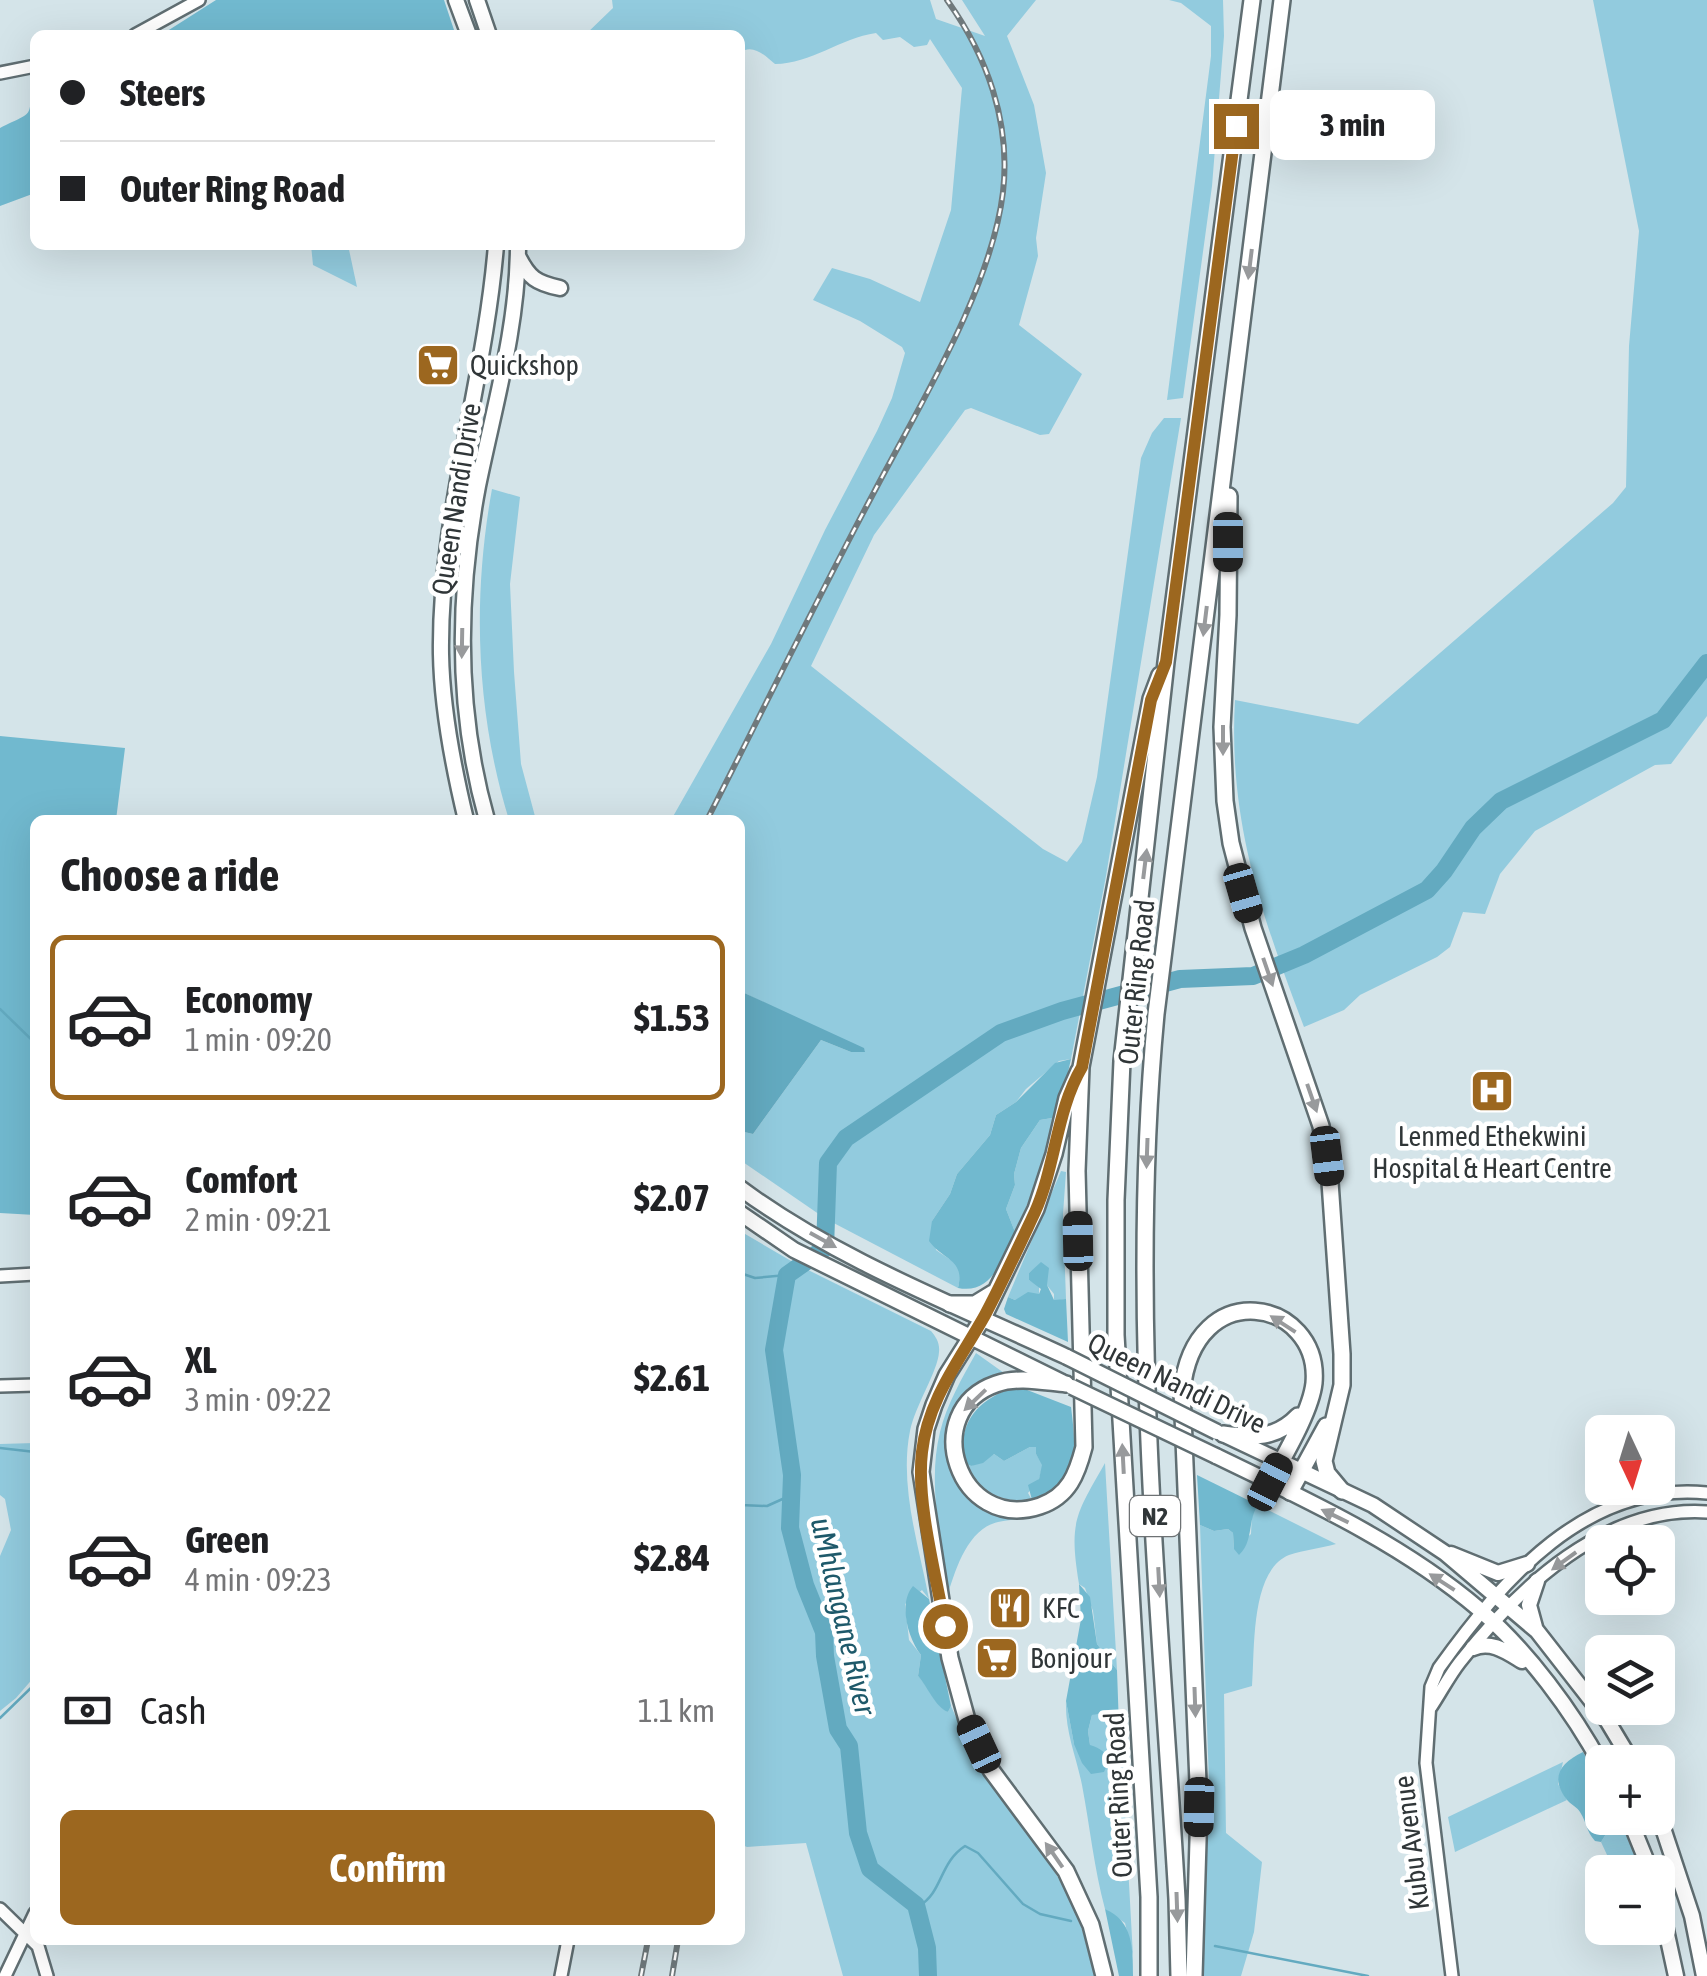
<!DOCTYPE html>
<meta charset="utf-8">
<style>
:root{--surface:#fff;--page:#f2f2f2;--text:#202124;--muted:#757577;--line:#e0e0e0;--accent:#9c671f}
body{margin:0;font-family:"Asap Condensed",sans-serif;background:var(--page);color:var(--text);height:100vh;display:flex;flex-direction:column;font-size:38px;white-space:nowrap}
*{box-sizing:border-box;margin:0}
p{font-size:32px;color:var(--muted)}
.icon{flex:none;width:55px;height:55px;fill:none;stroke:currentColor;stroke-width:2;stroke-linecap:round;stroke-linejoin:round}
.map{position:relative;flex:1;overflow:hidden}
.drawer{position:absolute;left:30px;top:815px;width:715px;height:1130px;display:flex;flex-direction:column;background:var(--surface);border-radius:15px;box-shadow:0 10px 40px #0002}
.drawer>*{flex:none}
.banner{position:absolute;left:30px;top:30px;width:715px;height:220px;border-radius:15px;box-shadow:0 10px 40px #0002;display:grid;align-content:center;height:220px;padding:0 30px;background:var(--surface)}
.needle{width:65px;rotate:176deg}
.buttons{position:absolute;left:1585px;top:1415px;display:grid;gap:20px}
.buttons a{display:grid;place-items:center;width:90px;height:90px;border-radius:15px;background:var(--surface);box-shadow:0 10px 40px #0002;font-size:50px}
.end{position:absolute;width:45px;height:45px;margin:-22px;border:12px solid #9c671f;background:#fff;box-shadow:0 0 0 5px #fff}
.from{border-radius:50%}
.bubble{position:absolute;height:70px;border-radius:15px;background:var(--surface);box-shadow:0 10px 40px #0002;font-size:32px;font-weight:700;line-height:70px;text-align:center}
.car{position:absolute;width:30px;height:60px;margin:-30px -15px;border-radius:12px;box-shadow:0 0 8px 2px #0007;background:linear-gradient(#222 24%,#8ab4d8 0 40%,#222 0 76%,#8ab4d8 0 86%,#222 0)}
.banner b{display:flex;align-items:center;gap:35px;height:95px;font-size:38px}
.banner b+b{border-top:2px solid var(--line)}
.banner i{width:25px;height:25px;background:var(--text)}
ul{padding:0;list-style:none}
li{display:flex;align-items:center;gap:30px;height:165px;margin:0 20px 15px;padding:0 10px;border:5px solid transparent;border-radius:15px}
li div{flex:1}
li b{display:block;font-size:38px}
li em{font-style:normal;font-weight:700}
li.selected{border-color:var(--accent)}
li>.icon{width:90px;height:90px;stroke-width:1.5}
h2{padding:0 30px;font-size:45px;line-height:120px}
.pay{display:flex;align-items:center;gap:25px;height:110px;padding:0 30px;font-size:38px}
.pay p{margin-inline-start:auto}
.action{display:flex;gap:20px;margin-top:auto;padding:20px 30px}
.action a{flex:1;height:115px;border-radius:15px;background:var(--accent);color:#fff;font-size:40px;font-weight:700;line-height:115px;text-align:center}
.map>svg:first-child{display:block}
.green{fill:#92cbde}
.forest{fill:#71b9cf}
.water{fill:#63aac0}
.lines{fill:none;stroke-linecap:round;stroke-linejoin:round}
.stream{stroke:#63aac0;stroke-width:2.5}
.river{stroke:#63aac0;stroke-width:18}
.minor-casing{stroke:#606e72;stroke-width:16}
.major-casing{stroke:#606e72;stroke-width:19}
.highway-casing{stroke:#606e72;stroke-width:20}
.minor{stroke:#fff;stroke-width:11}
.major{stroke:#fff;stroke-width:14}
.highway{stroke:#fff;stroke-width:15}
.rail-casing{stroke:#6f797c;stroke-width:6}
.rail{stroke:#fff;stroke-width:2.5;stroke-dasharray:8;stroke-linecap:butt}
.major-bridge-casing{stroke:#606e72;stroke-width:19;stroke-linecap:butt}
.major-bridge{stroke:#fff;stroke-width:14}
.oneway{fill:#989a9c}
.route{stroke:#9c671f;stroke-width:12}
.labels{text-anchor:middle;stroke-width:9;stroke-linejoin:round;paint-order:stroke}
.shield{fill:#fff;stroke:#6e7274;stroke-width:2.5}
.shield-label{font-size:25px;font-weight:bold;fill:#303638}
.poi-label{font-size:28px;fill:#303638;stroke:#fff;text-anchor:start}
.street-label{font-size:28px;fill:#303638;stroke:#fff}
.water-label{font-size:30px;font-style:italic;fill:#1e596a;stroke:#fff}
</style>
<div class="map">
<svg width="1707" height="1976" viewBox="0 0 1707 1976">
<rect width="100%" height="100%" fill="#d4e4e9"/>
<path class="green" d="M612 0H930L936 19 985 36 962 0H1036L1007 36 1034 105 1046 173 1036 238 1038 256 1019 325 1082 374 1049 434 1040 435 971 408 965 410 874 535 811 666 1043 849 1067 862 1082 842 1097 777 1141 458 1152 433 1164 418H1181L1106 876 1071 1059 1059 1061 1026 1089 1016 1102 996 1115 990 1135 957 1174 950 1194 932 1221 936 1250C954 1263 964 1263 958 1288L826 1219 740 1160V1131L753 1134 821 1040 851 1052 865 1051 740 991V820H671L771 644 825 530 877 431 892 398 905 353 902 347 860 321 813 300 832 268 870 279 920 302 951 210 962 88 930 39 927 45 914 47 900 37 883 40 876 33C840 38 811 64 775 64 764 55 754 44 740 52V35H585L613 8Z
M1169 0H1223L1224 36 1212 186 1183 398 1167 400 1211 56V26L1181 3Z
M1593 0H1707V716L1671 764 1655 765 1535 831 1500 874 1485 914 1463 912 1450 947 1437 957 1360 995 1344 1010 1304 1027C1262 916 1228 821 1235 700L1358 724 1613 503 1626 487 1629 346 1639 231Z
M311 245H348L357 287 313 265Z
M492 489 520 497 510 584 514 672 521 764 536 820H509C476 713 472 599 492 489Z
M1058 1117 1046 1162 1015 1232 1006 1209 1015 1185 1014 1174 1021 1148 1040 1120Z
M1061 1171 1066 1172 1063 1214 1066 1299 1054 1301V1294L1034 1269 1029 1273V1280L1039 1286V1294L1015 1300 1008 1297Z
M740 1231 798 1265 931 1331C936 1337 940 1343 939 1352 938 1371 915 1406 910 1431 899 1486 919 1546 929 1599L922 1590 905 1604 909 1640 921 1655 918 1676C929 1687 935 1705 948 1712L951 1706 979 1769 1043 1853 1064 1887 1080 1922 1095 1976H843L806 1843 747 1847 740 1844Z
M976 1353 1004 1373C903 1399 943 1542 1044 1512 1029 1521 1016 1518 998 1522 967 1529 955 1571 947 1597 942 1544 927 1484 940 1432 947 1404 962 1378 976 1353Z
M35 1443V1676L16 1698 0 1711V1556L11 1530 5 1499 0 1495V1444Z
M1030 1447H1037L1036 1454 1043 1465 1039 1479 1028 1493 1032 1500C1002 1504 977 1491 965 1463L971 1466 994 1454 1004 1461Z
M1105 1463 1117 1670 1097 1644 1093 1611 1085 1588 1079 1584C1069 1522 1075 1516 1105 1463Z
M1258 1505 1336 1544C1321 1548 1304 1550 1289 1555 1250 1571 1255 1650 1252 1686L1224 1694 1226 1833 1262 1862 1254 1932 1241 1976H1201L1209 1782 1200 1525 1214 1531 1228 1529 1233 1533 1234 1549 1251 1534 1252 1513Z
M1066 1701 1074 1744 1090 1745 1088 1731 1092 1715C1104 1708 1110 1719 1118 1727L1120 1720 1133 1956 1125 1923 1105 1909C1094 1868 1090 1827 1082 1785 1076 1755 1065 1732 1066 1701Z
M1563 1762 1558 1784 1567 1800 1455 1852 1448 1817Z
M1602 1783V1818H1619L1642 1872H1615L1601 1842 1606 1834C1597 1816 1594 1801 1602 1783Z"/>
<path class="forest" d="M216 0H444L454 30 409 35H161Z
M35 83V193L0 206V128C39 109 25 119 35 83Z
M0 736 125 748 116 820H35V1215L0 1213Z
M1071 1059 1058 1117 1040 1120 1021 1148 1014 1174 1015 1185 1006 1209 1015 1232C1003 1257 993 1295 958 1288 965 1259 944 1261 929 1241L932 1221 950 1194 957 1174 990 1135 996 1115 1016 1102 1055 1063Z
M1041 1262 1049 1268 1047 1285 1054 1300 1066 1299 1068 1342 1006 1314 1004 1309 1008 1297 1015 1300 1028 1292 1039 1294 1041 1289 1029 1280V1273Z
M1013 1388H1022L1071 1407C1076 1448 1081 1484 1032 1500L1028 1485 1039 1479 1042 1465 1036 1454V1447H1030L1004 1461 994 1454 983 1463 971 1466 965 1463C956 1424 978 1399 1013 1388Z
M1197 1475 1258 1505C1247 1521 1254 1541 1239 1555L1234 1549 1233 1533 1228 1529 1214 1531 1200 1525Z
M1079 1584 1090 1597 1097 1644 1117 1670 1119 1727H1112L1104 1713 1092 1715 1088 1731 1090 1745C1105 1750 1112 1756 1104 1772L1091 1774 1082 1763 1074 1744 1066 1701 1081 1619Z
M913 1586 929 1599 951 1706 948 1712C935 1707 928 1687 918 1676L921 1655C908 1639 898 1603 913 1586Z
M1583 1752 1602 1783 1597 1792V1813L1603 1818 1602 1825 1606 1834 1601 1842 1595 1841C1586 1831 1587 1823 1580 1812 1577 1807 1572 1805 1568 1801 1549 1778 1560 1763 1583 1752Z
M1105 1909C1133 1921 1133 1948 1133 1976H1119Z"/>
<path class="water" d="M740 991 864 1048 865 1052H851L821 1040 753 1134 740 1131Z"/>
<g class="lines">
<path class="stream" d="M0 1009 35 1043
M740 1273 755 1278 787 1275
M0 1448 35 1452
M740 1505 767 1506 787 1497 792 1480
M0 1718 35 1684
M906 1897 919 1906C943 1892 939 1863 965 1846L978 1853 1023 1904 1040 1914 1071 1921
M1215 1946 1368 1976"/>
<path class="river" d="M928 1976 927 1948 916 1905 870 1869 858 1833 849 1746 838 1729 825 1656 824 1632 805 1585 790 1528 792 1475 774 1350 787 1275 825 1248 828 1163 846 1138 1001 1033 1062 1011 1180 979 1253 976 1304 955 1427 890 1444 871 1473 828 1501 801 1663 720 1707 663"/>
<g class="minor-casing">
<path id="minor" d="M135 35 199 0
M0 73 35 66
M0 1276 35 1274
M0 1386 35 1385
M1431 1707C1441 1692 1449 1676 1460 1662 1518 1588 1605 1505 1707 1512
M0 1909 38 1946 47 1976
M5 1976 35 1913
M561 1976 568 1940
M1452 1976 1426 1763 1431 1687 1439 1668C1503 1579 1586 1481 1707 1493"/>
</g>
<g class="major-casing">
<path id="major" d="M456 0 469 35
M477 0 489 35
M518 256C529 278 536 283 560 288
M466 820C453 766 442 710 441 654 439 516 485 382 496 245
M487 820C456 711 457 597 478 486 494 407 518 327 518 245
M740 1188C839 1261 956 1305 1067 1357
M740 1213 794 1250 1062 1382
M1227 1436 1373 1505 1445 1553 1537 1631 1608 1722 1632 1762
M1216 1456C1307 1500 1403 1544 1480 1610 1527 1650 1573 1712 1602 1766
M1451 1554 1498 1573 1527 1564
M1535 1627 1529 1605 1537 1581
M1473 1648C1491 1640 1507 1652 1522 1661
M1658 1813 1692 1916 1704 1976
M1629 1818 1651 1872
M1658 1893 1676 1976"/>
</g>
<g class="highway-casing">
<path id="highway" d="M1229 496 1228 615 1222 727 1225 801 1231 843 1253 928 1321 1126 1330 1182 1342 1354V1385L1324 1461 1327 1473 1342 1491
M1079 1071 1067 1098 1054 1154 1036 1209 983 1318 947 1375 934 1405 926 1429 921 1472 950 1658 967 1720 991 1770 1066 1871 1091 1925 1104 1976
M950 1304H975L993 1293
M1066 1384C1044 1382 1018 1376 996 1384 918 1411 958 1533 1040 1506 1069 1496 1077 1474 1084 1447L1077 1171 1081 1067 1151 699 1160 675
M1223 1434C1253 1438 1276 1439 1298 1416
M1290 1492 1326 1426
M1149 1976V1897L1116 1335V1200L1122 1061 1166 662 1252 0
M1179 1976 1177 1899C1160 1604 1128 1308 1156 1014L1282 0
M1194 1976 1199 1807 1182 1391C1194 1273 1321 1299 1314 1383 1311 1411 1284 1456 1270 1482"/>
</g>
<use href="#minor" class="minor"/>
<use href="#major" class="major"/>
<use href="#highway" class="highway"/>
<g class="rail-casing">
<path id="rail" d="M707 820C762 712 815 603 872 496 918 407 991 291 1003 192 1011 122 987 56 947 0
M641 1976 648 1940
M672 1976 678 1940"/>
</g>
<use href="#rail" class="rail"/>
<g class="major-bridge-casing">
<path id="major-bridge" d="M1067 1357 1217 1432
M1072 1387 1216 1456"/>
</g>
<use href="#major-bridge" class="major-bridge"/>
</g>
<defs><path id="oneway-solid" d="M-6-.8H1V-3.2L6.5 0L1 3.2V.8H-6Z" transform="scale(2.5)"/></defs>
<g class="oneway">
<use href="#oneway-solid" transform="translate(1250 264) rotate(97)"/>
<use href="#oneway-solid" transform="translate(1205 621) rotate(97)"/>
<use href="#oneway-solid" transform="translate(462 643) rotate(91)"/>
<use href="#oneway-solid" transform="translate(1223 740) rotate(90)"/>
<use href="#oneway-solid" transform="translate(1145 864) rotate(-83)"/>
<use href="#oneway-solid" transform="translate(1268 972) rotate(71)"/>
<use href="#oneway-solid" transform="translate(1312 1098) rotate(71)"/>
<use href="#oneway-solid" transform="translate(1147 1153) rotate(92)"/>
<use href="#oneway-solid" transform="translate(823 1240) rotate(29)"/>
<use href="#oneway-solid" transform="translate(1283 1324) rotate(-147)"/>
<use href="#oneway-solid" transform="translate(975 1400) rotate(136)"/>
<use href="#oneway-solid" transform="translate(1123 1459) rotate(-93)"/>
<use href="#oneway-solid" transform="translate(1335 1516) rotate(-154)"/>
<use href="#oneway-solid" transform="translate(1564 1561) rotate(144)"/>
<use href="#oneway-solid" transform="translate(1159 1582) rotate(87)"/>
<use href="#oneway-solid" transform="translate(1442 1582) rotate(-147)"/>
<use href="#oneway-solid" transform="translate(1195 1702) rotate(88)"/>
<use href="#oneway-solid" transform="translate(1054 1855) rotate(-125)"/>
<use href="#oneway-solid" transform="translate(1177 1907) rotate(88)"/>
</g>
<g class="lines">
<path class="route" d="M945 1626C936 1575 916 1502 922 1452 928 1399 960 1360 985 1315 1003 1281 1019 1246 1035 1212 1056 1165 1056 1111 1082 1067L1151 700 1166 662 1236 126"/>
</g>
<defs>
<g id="supermarket-square" transform="scale(2.25)"><rect x="-9" y="-9" width="18" height="18" rx="4" fill="#9c671f" stroke="#fff"/><path d="M-6-5.5h2.5l.6 2H6L4.5 2H-2.5L-4.4-4H-6ZM-1.5 3.2a1.3 1.3 0 1 0 .1 0ZM3 3.2a1.3 1.3 0 1 0 .1 0Z" fill="#fff"/></g>
<g id="hospital-square" transform="scale(2.25)"><rect x="-9" y="-9" width="18" height="18" rx="4" fill="#9c671f" stroke="#fff"/><path d="M-5-5h3v3.5h4V-5h3V5h-3V1.5h-4V5h-3Z" fill="#fff"/></g>
<g id="restaurant-square" transform="scale(2.25)"><rect x="-9" y="-9" width="18" height="18" rx="4" fill="#9c671f" stroke="#fff"/><path d="M-5-6h1v4h1v-4h1v4h1v-4h1v5L-1.5 .5V6h-2V.5L-5-1ZM5-6V6H3V1.5H1.5Q1.5-4 5-6Z" fill="#fff"/></g>
</defs>
<g fill-rule="evenodd">
<use href="#supermarket-square" x="438" y="365"/>
<use href="#hospital-square" x="1492" y="1091"/>
<use href="#restaurant-square" x="1010" y="1608"/>
<use href="#supermarket-square" x="997" y="1658"/>
</g>
<g class="labels">
<rect class="shield" x="1130" y="1496" width="50" height="40" rx="8"/>
<g class="shield-label">
<text x="1155" y="1525">N2</text>
</g>
<g class="poi-label">
<text x="470" y="375">Quickshop</text>
<text x="1492" y="1146" text-anchor="middle">Lenmed Ethekwini<tspan x="1492" dy="32">Hospital &amp; Heart Centre</tspan></text>
<text x="1042" y="1618">KFC</text>
<text x="1030" y="1668">Bonjour</text>
</g>
<g class="street-label">
<text transform="translate(456 499) rotate(-81)" y="10">Queen Nandi Drive</text>
<text transform="translate(1136 982) rotate(-84)" y="10">Outer Ring Road</text>
<text transform="translate(1177 1383) rotate(26)" y="10">Queen Nandi Drive</text>
<text transform="translate(1118 1795) rotate(-93)" y="10">Outer Ring Road</text>
<text transform="translate(1411 1843) rotate(-97)" y="10">Kubu Avenue</text>
</g>
<g class="water-label">
<text transform="translate(843 1616) rotate(77)" y="10">uMhlangane River</text>
</g>
</g>
</svg>
<div class="buttons">
<a><svg class="needle" viewBox="-14 -14 28 28"><path d="M0-13l5 13h-10z" fill="#e53935"/><path d="M0 13l5-13h-10z" fill="#757577"/></svg></a>
<a><svg class="icon" aria-label="locate" viewBox="0 0 24 24"><circle cx="12" cy="12" r="6"/><path d="M12 2v4M12 18v4M2 12h4M18 12h4"/></svg></a>
<a><svg class="icon" aria-label="layers" viewBox="0 0 24 24"><path d="M12 4l9 5-9 5-9-5zM3 14l9 5 9-5"/></svg></a>
<a>+</a>
<a>−</a>
</div>
<i class="end from" style="left:945px;top:1626px"></i>
<i class="end" style="left:1236px;top:126px"></i>
<div class="bubble" style="left:1270px;top:90px;width:165px">3 min</div>
<i class="car" style="left:1228px;top:542px;rotate:180deg"></i>
<i class="car" style="left:1243px;top:893px;rotate:164deg"></i>
<i class="car" style="left:1327px;top:1156px;rotate:173deg"></i>
<i class="car" style="left:1078px;top:1241px;rotate:359deg"></i>
<i class="car" style="left:1270px;top:1482px;rotate:27deg"></i>
<i class="car" style="left:979px;top:1744px;rotate:335deg"></i>
<i class="car" style="left:1199px;top:1807px;rotate:181deg"></i>
<div class="banner">
<b><i class="from"></i>Steers</b>
<b><i></i>Outer Ring Road</b>
</div>
<section class="drawer">
<h2>Choose a ride</h2>
<ul>
<li class="selected"><svg class="icon" aria-label="car" viewBox="0 0 24 24"><path d="M5 17H2v-5l4-1 3-4h7l3 4 3 1v5h-3M9 17h6M6 11h13"/><circle cx="7" cy="17" r="2"/><circle cx="17" cy="17" r="2"/></svg><div><b>Economy</b><p>1 min · 09:20</p></div><em>$1.53</em></li>
<li><svg class="icon" aria-label="car" viewBox="0 0 24 24"><path d="M5 17H2v-5l4-1 3-4h7l3 4 3 1v5h-3M9 17h6M6 11h13"/><circle cx="7" cy="17" r="2"/><circle cx="17" cy="17" r="2"/></svg><div><b>Comfort</b><p>2 min · 09:21</p></div><em>$2.07</em></li>
<li><svg class="icon" aria-label="car" viewBox="0 0 24 24"><path d="M5 17H2v-5l4-1 3-4h7l3 4 3 1v5h-3M9 17h6M6 11h13"/><circle cx="7" cy="17" r="2"/><circle cx="17" cy="17" r="2"/></svg><div><b>XL</b><p>3 min · 09:22</p></div><em>$2.61</em></li>
<li><svg class="icon" aria-label="car" viewBox="0 0 24 24"><path d="M5 17H2v-5l4-1 3-4h7l3 4 3 1v5h-3M9 17h6M6 11h13"/><circle cx="7" cy="17" r="2"/><circle cx="17" cy="17" r="2"/></svg><div><b>Green</b><p>4 min · 09:23</p></div><em>$2.84</em></li>
</ul>
<div class="pay"><svg class="icon" aria-label="cash" viewBox="0 0 24 24"><path d="M3 7h18v10H3z"/><circle cx="12" cy="12" r="2"/></svg>Cash<p>1.1 km</p></div>
<div class="action"><a>Confirm</a></div>
</section>
</div>
